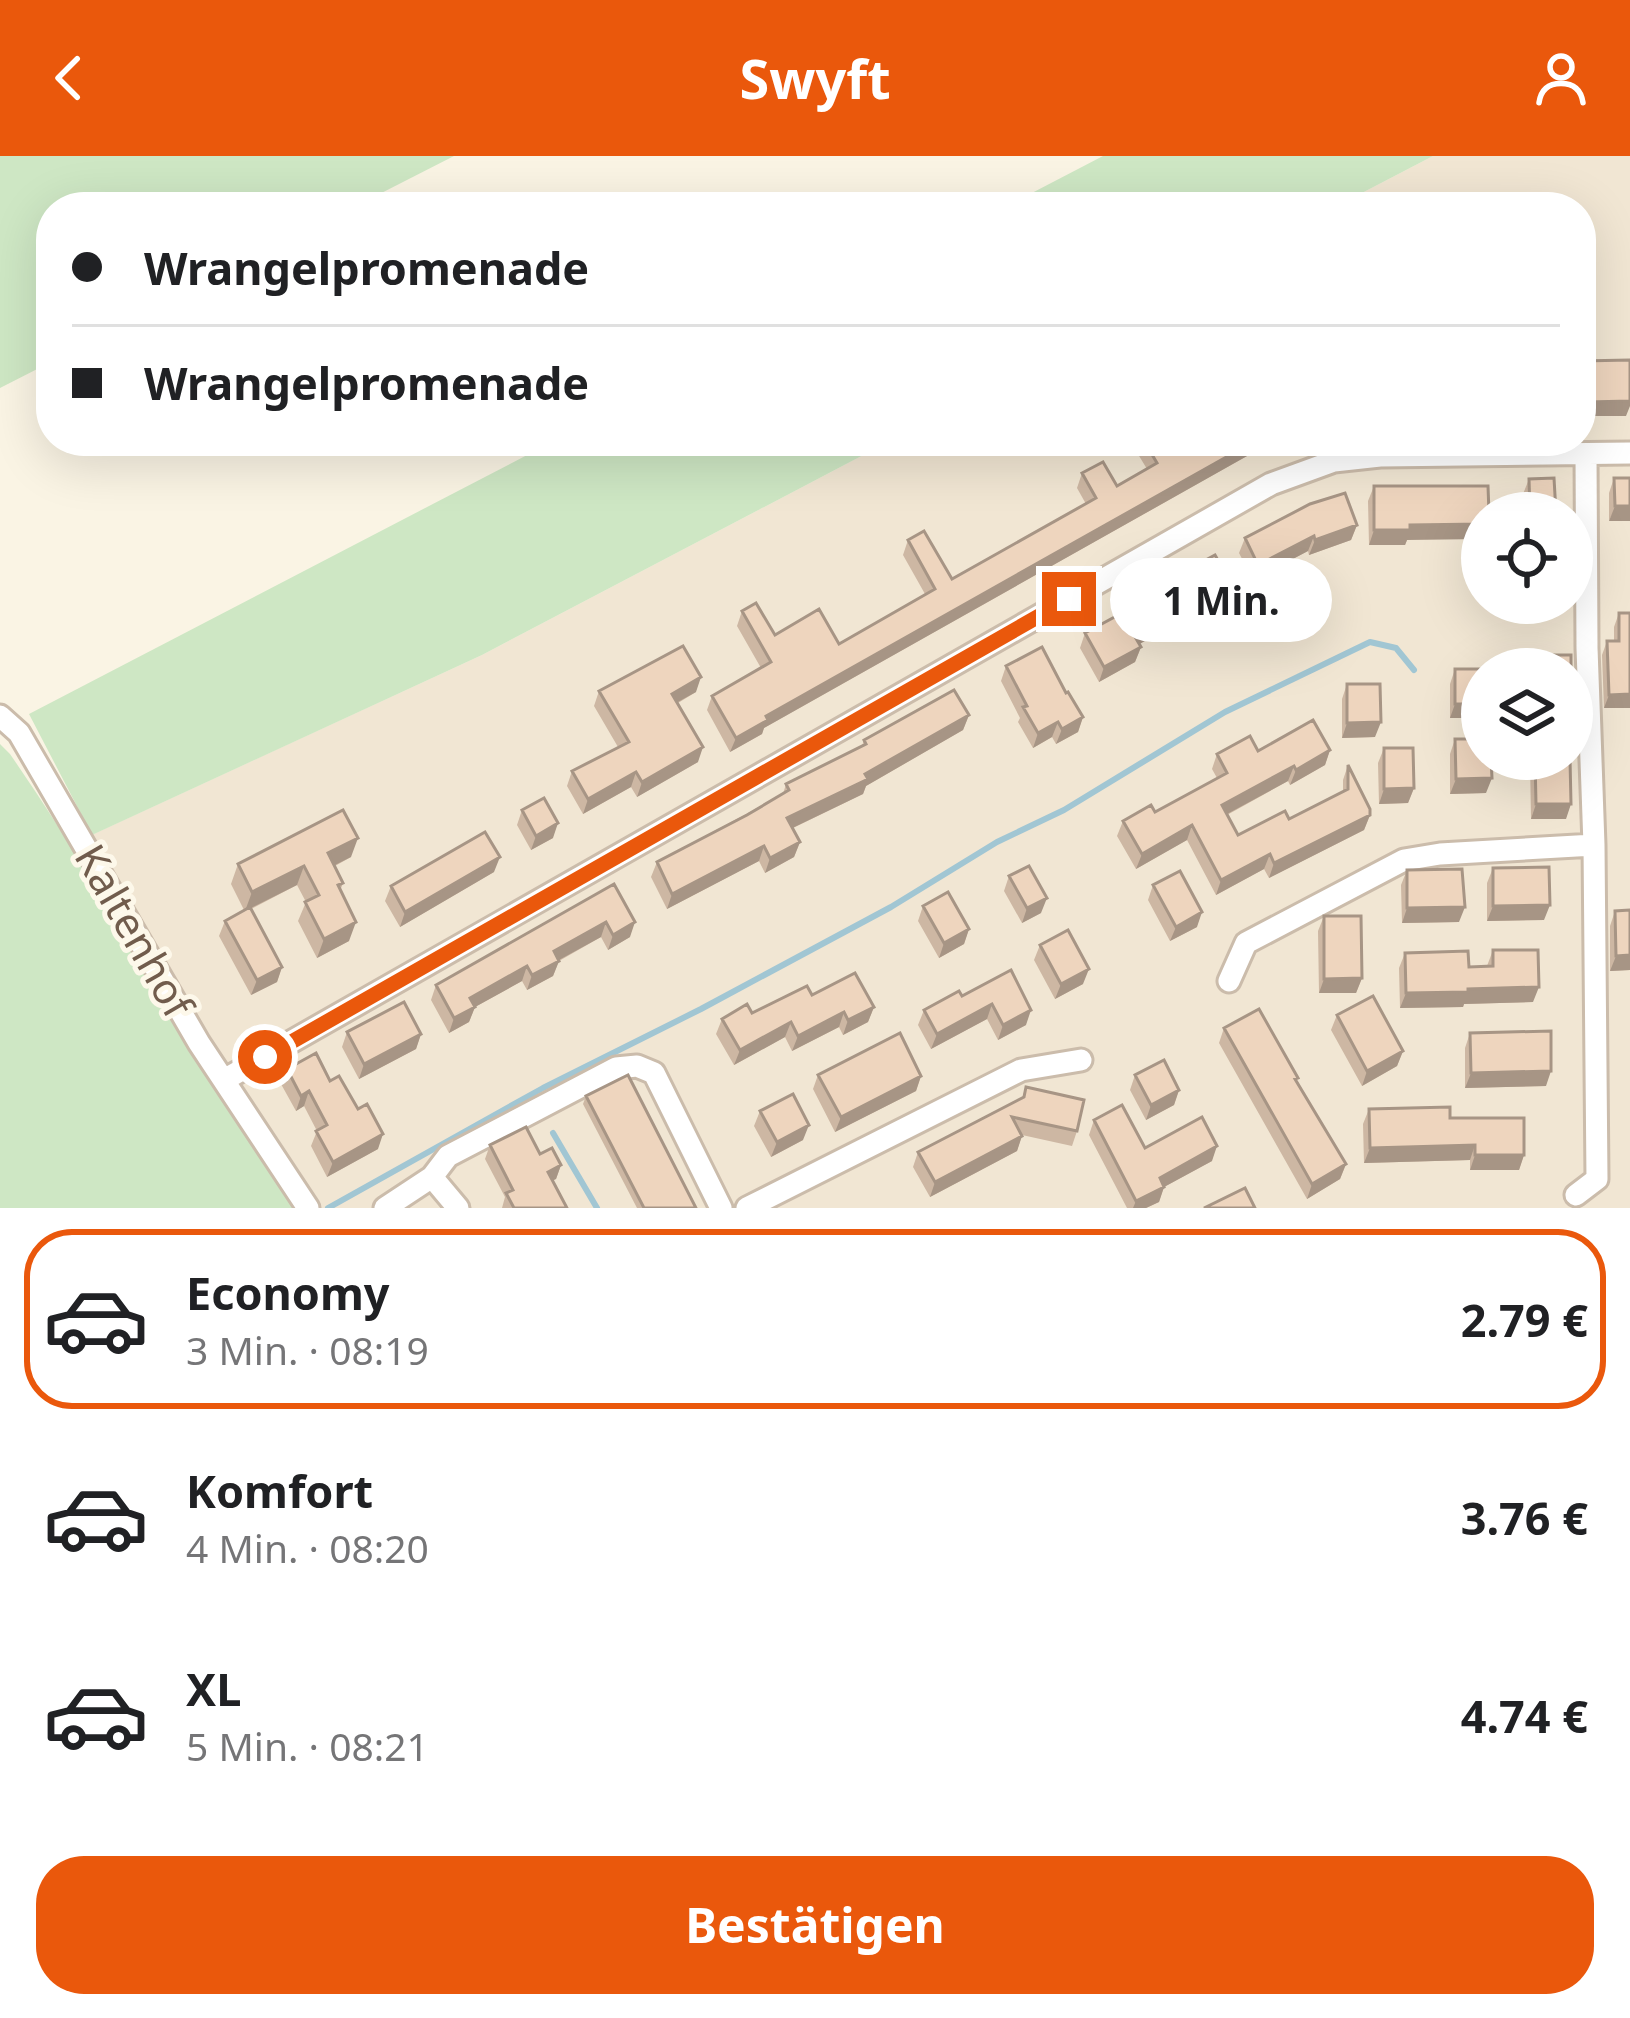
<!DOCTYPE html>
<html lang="de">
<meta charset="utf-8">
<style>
:root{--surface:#fff;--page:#f6f6f6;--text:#202124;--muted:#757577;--line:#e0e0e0;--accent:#ea580c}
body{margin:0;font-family:"Noto Sans",sans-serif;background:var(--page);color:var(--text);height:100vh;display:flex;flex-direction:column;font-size:45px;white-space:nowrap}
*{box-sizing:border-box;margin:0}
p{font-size:39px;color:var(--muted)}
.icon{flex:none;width:66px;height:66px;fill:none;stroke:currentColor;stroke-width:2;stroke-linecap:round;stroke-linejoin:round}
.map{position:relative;height:1052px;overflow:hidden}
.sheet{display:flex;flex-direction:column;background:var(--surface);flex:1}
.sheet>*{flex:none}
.hud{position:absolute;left:36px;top:36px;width:1560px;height:264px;border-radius:48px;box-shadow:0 12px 48px #0002;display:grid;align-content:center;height:264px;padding:0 36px;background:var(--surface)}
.controls{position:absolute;left:1461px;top:336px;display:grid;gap:24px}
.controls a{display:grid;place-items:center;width:132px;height:132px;border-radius:50%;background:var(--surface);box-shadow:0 12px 48px #0002;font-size:60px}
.end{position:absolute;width:54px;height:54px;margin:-27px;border:15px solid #ea580c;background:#fff;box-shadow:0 0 0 6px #fff}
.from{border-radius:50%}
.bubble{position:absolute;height:84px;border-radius:42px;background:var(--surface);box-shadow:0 12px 48px #0002;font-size:39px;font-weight:700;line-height:84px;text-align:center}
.hud b{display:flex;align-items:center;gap:42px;height:114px;font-size:45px}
.hud b+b{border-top:3px solid var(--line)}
.hud i{width:30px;height:30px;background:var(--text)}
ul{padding:21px 0 0;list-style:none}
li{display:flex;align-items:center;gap:36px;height:180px;margin:0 24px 18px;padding:0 12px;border:6px solid transparent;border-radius:48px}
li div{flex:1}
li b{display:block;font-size:45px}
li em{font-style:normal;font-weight:700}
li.on{border-color:var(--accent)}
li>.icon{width:108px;height:108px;stroke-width:1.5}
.cta{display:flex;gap:24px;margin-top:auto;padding:24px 36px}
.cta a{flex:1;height:138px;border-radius:48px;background:var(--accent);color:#fff;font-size:48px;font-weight:700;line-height:138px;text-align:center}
header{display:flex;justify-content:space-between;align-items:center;height:156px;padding:0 36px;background:var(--accent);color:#fff;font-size:54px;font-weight:700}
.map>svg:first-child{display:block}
.residential{fill:#f1e6d3;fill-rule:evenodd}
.green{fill:#cee7c4}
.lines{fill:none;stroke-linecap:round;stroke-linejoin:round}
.stream{stroke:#a1c6d3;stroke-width:6}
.street-casing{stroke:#cbbcab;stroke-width:27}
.street{stroke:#fff;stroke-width:21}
.wall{fill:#cdb7a3}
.shaded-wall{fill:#a79585}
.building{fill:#eed5be;stroke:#a79585;stroke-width:3}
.route{stroke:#ea580c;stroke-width:15}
.labels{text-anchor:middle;stroke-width:10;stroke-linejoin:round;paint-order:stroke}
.street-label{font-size:42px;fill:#715c4c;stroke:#fdf8ea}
</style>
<header><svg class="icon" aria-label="back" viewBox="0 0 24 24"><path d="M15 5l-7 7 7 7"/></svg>Swyft<svg class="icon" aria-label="person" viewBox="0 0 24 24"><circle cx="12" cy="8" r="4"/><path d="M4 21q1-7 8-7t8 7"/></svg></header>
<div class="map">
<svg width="1630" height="1052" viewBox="0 0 1630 1052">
<rect width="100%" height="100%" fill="#faf4e4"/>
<path class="residential" d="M1433 0H1630V1052H294L224 943 72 688 482 499 890 285H1581V51H1335ZM1482 357H1572V447H1482ZM1482 513H1572V603H1482Z"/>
<path class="green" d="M0 0H454L354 51H51V206L0 232Z
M1103 0H1433L1335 51H1005Z
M554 285H890L482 499 92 679 29 558Z
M0 588 10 598C111 745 197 902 294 1052H0Z"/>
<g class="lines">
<path class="stream" d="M553 977 597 1052
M328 1052 543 932 701 853 891 751 997 686 1064 654 1225 556 1370 486 1396 492 1414 514"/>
<g class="street-casing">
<path id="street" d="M0 560 19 577 199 887 308 1052
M1229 825 1246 787 1404 704 1440 698 1594 689
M224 924 1271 328 1334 305 1380 300 1630 297
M432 1021 458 1052
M1576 1039 1597 1023 1594 689 1587 492 1586 298
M385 1052 432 1021 448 1000 616 912 637 910 654 917 721 1052
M747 1052 1021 914 1081 904"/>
</g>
<use href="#street" class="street"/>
</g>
<path class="wall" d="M1581 205 1626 260H1581Z
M1130 285H1169L1175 297 1253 286 1247 300 764 572 762 578 730 596 707 554 712 540 761 512 737 470 742 455 775 479 839 488 925 438 903 399 908 384 952 423 1086 348 1077 332 1082 317 1117 330 1147 313Z
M1614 322H1630L1609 365V337Z
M1529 323 1556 357H1524L1523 338Z
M1374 330 1407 384 1405 389H1369L1368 345Z
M1357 369 1351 384 1309 399 1308 395 1253 424 1239 397 1245 382Z
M1177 421 1232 429 1226 444 1207 456 1205 451 1139 488 1141 491 1135 506 1099 526 1080 492 1085 477 1137 448 1141 439Z
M1619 457 1630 552H1604L1602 499 1607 485H1614V471Z
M1006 510 1066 537 1083 561 1078 576 1056 588 1052 581 1033 592 1018 566 1020 562 1001 525Z
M1455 513 1482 548 1476 562H1450V528Z
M1347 528 1375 581 1342 582V543Z
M599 535 696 536 678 547 698 606 637 641 631 631 583 658 567 630 572 615 618 591 594 550Z
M969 559 963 574 866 630 863 638 793 672 800 686 794 701 765 717 759 705 667 753 651 721 657 706 783 638 786 628 862 590 864 584Z
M1455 583 1486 637 1450 638V598Z
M1384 592 1414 632 1408 647 1379 648 1378 607Z
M1330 594 1325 609 1290 629 1288 625 1227 659 1238 679 1289 663 1343 636V624L1348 609 1370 659 1364 674 1269 722 1264 713 1216 739 1187 684 1136 713 1117 680 1123 665 1155 656 1217 622 1212 613 1217 598 1258 595Z
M1524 603H1570L1566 663H1531L1530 605H1524Z
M522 654 553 682 531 694 517 669Z
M351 701 335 710 343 727 340 735 349 785 317 802 298 765 306 746 297 729 251 753 282 811 277 826 251 839 219 780 225 765 244 754 231 728 238 708Z
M1493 712 1544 764 1487 765V727Z
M1407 714 1459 766 1402 767 1401 729Z
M494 716 400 771 385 745 391 730Z
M1009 720 1041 757 1022 767 1004 735Z
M614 728 630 781 608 794 601 781 559 805 553 820 527 834 522 825 475 851 469 866 449 877 431 844 436 829Z
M1153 729 1197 771 1170 785 1148 744Z
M923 750 969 773 964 788 939 802 918 765Z
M1630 754V814L1610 815V770L1615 755Z
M1324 760 1362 822 1356 837H1319L1318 775Z
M1040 789 1083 828 1055 843 1034 804Z
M1493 794 1533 846 1464 848 1463 851 1400 852 1399 812 1405 797 1469 811 1487 810Z
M1011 814 1026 869 998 884 987 863 931 893 918 869 924 854 962 840Z
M812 839 874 851 868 866 843 879 839 871 792 895 785 881 734 909 716 878 722 863 752 857Z
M1337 859 1403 895 1397 910 1362 930 1331 874Z
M1224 872 1296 926 1346 1008 1340 1023 1307 1043 1219 887Z
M347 876 421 878 416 893 359 923 342 891Z
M1470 877 1546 930 1465 932V892Z
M287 913 330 925 378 993 327 1021 311 990 317 975 304 950 296 955 281 928Z
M818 919 921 920 916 935 835 976 813 933Z
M1135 919 1179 934 1174 949 1146 964 1130 934Z
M1026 931 1077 975 1072 990 1022 979 1017 995 930 1041 913 1011 918 996 1022 942Z
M586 940 696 1052H637L583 948Z
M1369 953 1450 962 1524 999 1519 1014H1470V1004L1364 1007 1363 968Z
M760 955 803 984 771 1001 754 970Z
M1094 964 1145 992 1212 1005 1164 1031 1159 1046 1146 1052H1127L1089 979Z
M490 989 540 998 561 1009 556 1023 553 1024 567 1052H502L505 1041 485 1003Z"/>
<path class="shaded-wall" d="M1630 237V250L1626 260H1581L1587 246Z
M1253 286 1247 300 764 572 762 578 730 596 736 582 766 560Z
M1615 350H1630V365H1609Z
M1482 368V383L1407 384 1405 389H1369L1374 374 1410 369Z
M1357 369 1351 384 1309 399 1315 384Z
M1314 380 1308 395 1253 424 1258 409Z
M1232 429 1226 444 1207 456 1212 441Z
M1210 436 1205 451 1129 494 1134 479Z
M1141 491 1135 506 1099 526 1104 511Z
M701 521 696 536 667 552 672 538Z
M1630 538V552H1604L1609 539Z
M1455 548H1482L1476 562H1450Z
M969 559 963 574 866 630 863 638 782 677 787 662Z
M1083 561 1078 576 1056 588 1062 573Z
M1058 566 1052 581 1033 592 1038 577Z
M1381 566 1375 581 1342 582 1347 567Z
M703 591 698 606 637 641 642 626Z
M1330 594 1325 609 1290 629 1296 614Z
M1294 610 1288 625 1216 664 1222 649Z
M636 616 631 631 583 658 588 643Z
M1492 622 1486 637 1450 638 1456 623Z
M1414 632 1408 647 1379 648 1384 633Z
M1536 648H1571L1566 663H1531Z
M1370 659 1364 674 1269 722 1274 707Z
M558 667 553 682 531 694 536 680Z
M1192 669 1187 684 1136 713 1142 698Z
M358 682 351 701 321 716 328 697Z
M800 686 794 701 765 717 770 702Z
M764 690 759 705 667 753 672 738Z
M1270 698 1264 713 1216 739 1221 724Z
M500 701 494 716 400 771 405 756Z
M304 710 297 729 245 755 252 736Z
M1047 742 1041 757 1022 767 1027 752Z
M1550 749 1544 764 1487 765 1493 750Z
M1465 751 1459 766 1402 767 1407 752Z
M1202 756 1197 771 1170 785 1176 771Z
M356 766 349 785 317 802 324 783Z
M606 766 601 781 548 810 554 795Z
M635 766 630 781 608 794 613 779Z
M969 773 964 788 939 802 944 787Z
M1630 799V814L1610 815 1616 800Z
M559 805 553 820 527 834 532 819Z
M527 810 522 825 475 851 469 866 449 877 454 862 470 842Z
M282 811 277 826 251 839 257 824Z
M1089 813 1083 828 1055 843 1061 828Z
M1362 822 1356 837H1319L1324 823Z
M1539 831 1533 846 1464 848 1463 851 1400 852 1406 837 1468 833Z
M992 848 987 863 931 893 937 878Z
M874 851 868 866 843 879 848 864Z
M1031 854 1026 869 998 884 1003 869Z
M844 856 839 871 792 895 798 880Z
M791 866 785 881 734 909 740 894Z
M421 878 416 893 359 923 364 908Z
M1403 895 1397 910 1362 930 1367 915Z
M1551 915 1546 930 1465 932 1471 917Z
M921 920 916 935 835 976 841 961Z
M1179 934 1174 949 1146 964 1151 949Z
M309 935 304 950 296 955 301 940Z
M809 969 803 984 771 1001 777 986Z
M383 978 378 993 327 1021 333 1006Z
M1022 980 1017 995 930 1041 935 1026Z
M1475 989 1470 1004 1364 1007 1370 992Z
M1217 990 1212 1005 1164 1031 1159 1046 1146 1052H1133L1136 1045 1160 1022Z
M1475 999H1524L1519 1014H1470Z
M1346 1008 1340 1023 1307 1043 1312 1028Z
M561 1009 556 1023 543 1029 548 1016Z"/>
<path class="building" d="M1630 204V245L1587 246V235H1581V205Z
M1144 285H1169L1175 297 1197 285 1253 286 766 560 768 564 736 582 712 540 771 506 742 455 756 447 775 479 819 453 839 488 935 433 908 384 924 375 952 423 1096 342 1082 317 1103 306 1117 330 1157 307Z
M1554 322 1556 357 1530 356 1529 323Z
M1614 322H1630V350H1615Z
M1374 330H1488L1489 357H1482V368L1410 369V374H1374Z
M1345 337 1357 369 1315 384 1314 380 1258 409 1245 382 1310 348Z
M1215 399 1232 429 1212 441 1210 436 1134 479 1141 491 1104 511 1085 477 1144 445 1141 439Z
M1619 457H1630V538L1609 539 1607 485H1619Z
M683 490 701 521 672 538 703 591 642 626 636 616 588 643 572 615 629 586 599 535Z
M1042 491 1066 537 1068 536 1083 561 1062 573 1058 566 1038 577 1023 551 1027 550 1006 510Z
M1533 499H1571V513H1533Z
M1455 513H1482V548H1455Z
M1347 528H1380L1381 566 1347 567Z
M954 534 969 559 865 618 868 623 787 662 800 686 770 702 764 690 672 738 657 706 747 659 789 634 786 628 866 588 864 584Z
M1313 564 1330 594 1296 614 1294 610 1222 649 1238 679 1285 655 1289 663 1348 633V609L1370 653V659L1274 707 1270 698 1221 724 1192 669 1142 698 1123 665 1151 649 1155 656 1227 617 1217 598 1250 580 1258 595Z
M1455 583H1482V603H1491L1492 622 1456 623Z
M1384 592H1413L1414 632 1384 633Z
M1535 603H1570L1571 648H1536Z
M544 642 558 667 536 680 522 654Z
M343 654 358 682 328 697 343 727 338 729 356 766 324 783 305 746 319 739 304 710 252 736 238 708Z
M485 676 500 701 405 756 391 730Z
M1029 710 1047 742 1027 752 1009 720Z
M1549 711 1550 749 1493 750V712Z
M1462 713 1465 751 1407 752V714Z
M1180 715 1202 756 1176 771 1153 729Z
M614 728 635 766 613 779 606 766 554 795 559 805 532 819 527 810 470 842 475 851 454 862 436 829Z
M948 736 969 773 944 787 923 750Z
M250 751 282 811 257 824 225 765Z
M1630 754V799L1616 800 1615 755Z
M1324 760H1361L1362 822 1324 823Z
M1068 774 1089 813 1061 828 1040 789Z
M1493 794H1538L1539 831 1468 833V836L1406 837 1405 797 1468 795 1469 811 1493 810Z
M1011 814 1031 854 1003 869 992 848 937 878 924 854 959 835 962 840Z
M855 817 874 851 848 864 844 856 798 880 791 866 740 894 722 863 747 848 752 857 807 830 812 839Z
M1373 840 1403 895 1367 915 1337 859Z
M404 846 421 878 364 908 347 876Z
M1259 853 1298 922 1295 923 1346 1008 1312 1028 1224 872Z
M1551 875V915L1471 917 1470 877Z
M900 877 921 920 841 961 818 919Z
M316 897 330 925 339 920 358 953 367 948 383 978 333 1006 316 975 327 969 309 935 301 940 287 913Z
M1164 904 1179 934 1151 949 1135 919Z
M628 919 696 1052H644L586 940Z
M1026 931 1084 944 1077 975 1012 961 1022 980 935 1026 918 996 1024 941Z
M793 938 809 969 777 986 760 955Z
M1122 949 1145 992 1202 961 1217 990 1160 1022 1164 1031 1136 1045 1094 964Z
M1450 951V962H1524V999H1475V989L1370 992 1369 953Z
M526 971 540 998 552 992 561 1009 548 1016 567 1052H514L506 1037 513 1034 490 989Z
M1245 1032 1255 1052H1204Z"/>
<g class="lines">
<path class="route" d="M265 901 1069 443"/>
</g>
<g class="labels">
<g class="street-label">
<text transform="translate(134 775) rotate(60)" y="15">Kaltenhof</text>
</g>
</g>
</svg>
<div class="controls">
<a><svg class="icon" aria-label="locate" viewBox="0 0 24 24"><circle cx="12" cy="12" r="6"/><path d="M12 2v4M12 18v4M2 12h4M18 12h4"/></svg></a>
<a><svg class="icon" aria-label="layers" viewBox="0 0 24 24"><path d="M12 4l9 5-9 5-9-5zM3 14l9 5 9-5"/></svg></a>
</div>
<i class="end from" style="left:265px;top:901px"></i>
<i class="end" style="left:1069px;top:443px"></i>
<div class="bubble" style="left:1110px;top:402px;width:222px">1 Min.</div>
<div class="hud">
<b><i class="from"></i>Wrangelpromenade</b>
<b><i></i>Wrangelpromenade</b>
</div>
</div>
<section class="sheet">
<ul>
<li class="on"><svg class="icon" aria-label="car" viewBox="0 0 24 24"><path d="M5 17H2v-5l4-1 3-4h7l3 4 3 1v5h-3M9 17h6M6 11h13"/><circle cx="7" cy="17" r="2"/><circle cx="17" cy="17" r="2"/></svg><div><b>Economy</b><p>3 Min. · 08:19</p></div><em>2.79 €</em></li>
<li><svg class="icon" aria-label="car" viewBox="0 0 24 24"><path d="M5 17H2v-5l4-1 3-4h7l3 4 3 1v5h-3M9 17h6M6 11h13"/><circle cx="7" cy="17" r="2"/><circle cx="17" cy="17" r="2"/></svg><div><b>Komfort</b><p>4 Min. · 08:20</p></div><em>3.76 €</em></li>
<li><svg class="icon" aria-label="car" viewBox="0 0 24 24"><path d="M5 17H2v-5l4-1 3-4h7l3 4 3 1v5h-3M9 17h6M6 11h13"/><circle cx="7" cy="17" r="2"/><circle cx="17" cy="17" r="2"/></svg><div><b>XL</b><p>5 Min. · 08:21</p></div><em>4.74 €</em></li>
</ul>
<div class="cta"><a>Bestätigen</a></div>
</section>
